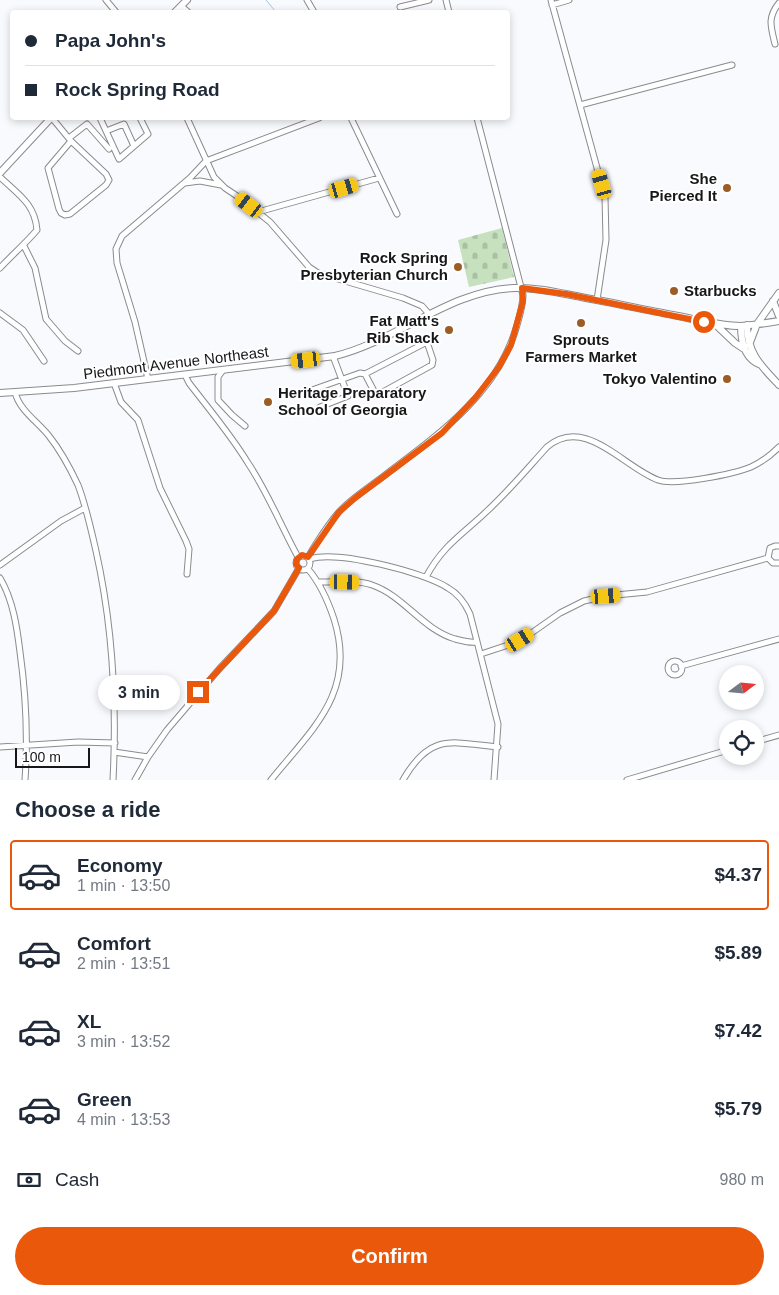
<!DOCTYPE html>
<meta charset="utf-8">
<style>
:root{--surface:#fff;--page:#f6f6f7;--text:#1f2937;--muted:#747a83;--line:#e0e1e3;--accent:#ea580c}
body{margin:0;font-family:Arial,sans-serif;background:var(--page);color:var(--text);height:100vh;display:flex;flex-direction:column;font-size:19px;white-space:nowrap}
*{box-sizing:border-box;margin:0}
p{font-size:16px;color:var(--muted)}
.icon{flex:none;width:28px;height:28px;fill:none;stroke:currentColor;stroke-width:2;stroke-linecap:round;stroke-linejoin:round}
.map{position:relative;height:780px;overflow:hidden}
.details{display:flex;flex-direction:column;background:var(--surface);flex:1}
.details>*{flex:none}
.top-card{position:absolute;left:10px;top:10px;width:500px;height:110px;border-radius:5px;box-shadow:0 2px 8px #0003;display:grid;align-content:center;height:110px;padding:0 15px;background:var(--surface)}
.needle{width:32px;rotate:74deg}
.tools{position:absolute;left:719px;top:665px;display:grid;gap:10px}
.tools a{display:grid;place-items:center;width:45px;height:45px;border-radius:50%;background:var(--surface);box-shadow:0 2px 8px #0003;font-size:25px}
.scale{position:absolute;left:15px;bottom:12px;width:75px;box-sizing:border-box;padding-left:5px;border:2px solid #171719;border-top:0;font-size:14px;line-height:18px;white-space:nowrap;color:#171719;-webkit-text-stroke:4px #fff;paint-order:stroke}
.end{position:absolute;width:22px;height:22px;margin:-11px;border:6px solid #ea580c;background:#fff;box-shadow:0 0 0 2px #fff}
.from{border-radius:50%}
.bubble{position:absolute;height:35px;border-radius:18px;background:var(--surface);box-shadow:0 2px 8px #0003;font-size:16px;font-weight:700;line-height:35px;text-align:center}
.car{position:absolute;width:15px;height:30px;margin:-15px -8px;border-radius:6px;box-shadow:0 0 4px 1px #0007;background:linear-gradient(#f5c518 24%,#345 0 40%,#f5c518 0 76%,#345 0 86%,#f5c518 0)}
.top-card b{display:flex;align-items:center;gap:18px;height:48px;font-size:19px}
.top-card b+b{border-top:1px solid var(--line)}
.top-card i{width:12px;height:12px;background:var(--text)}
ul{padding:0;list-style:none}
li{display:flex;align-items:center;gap:15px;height:70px;margin:0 10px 8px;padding:0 5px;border:2px solid transparent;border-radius:5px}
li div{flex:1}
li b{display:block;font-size:19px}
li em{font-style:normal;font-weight:700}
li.on{border-color:var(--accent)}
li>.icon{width:45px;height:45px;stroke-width:1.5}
h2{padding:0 15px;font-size:22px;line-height:60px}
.pay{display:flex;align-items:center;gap:12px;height:55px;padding:0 15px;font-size:19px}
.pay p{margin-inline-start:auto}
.action{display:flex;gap:10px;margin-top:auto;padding:10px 15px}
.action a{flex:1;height:58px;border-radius:30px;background:var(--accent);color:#fff;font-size:20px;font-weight:700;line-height:58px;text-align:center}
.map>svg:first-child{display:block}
.cemetery{fill:url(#cemetery-stones)}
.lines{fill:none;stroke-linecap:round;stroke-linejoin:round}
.stream{stroke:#97ccf0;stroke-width:1}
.minor-casing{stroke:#898b8f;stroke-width:7}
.major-casing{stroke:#898b8f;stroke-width:8}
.minor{stroke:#fff;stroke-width:5}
.major{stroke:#fff;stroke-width:6}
.route{stroke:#ea580c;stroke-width:6}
.poi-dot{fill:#9c5c25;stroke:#fff;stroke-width:2}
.labels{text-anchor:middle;stroke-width:4;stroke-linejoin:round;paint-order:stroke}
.poi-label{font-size:15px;font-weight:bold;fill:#171719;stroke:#fff;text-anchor:end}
.street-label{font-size:15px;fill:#171719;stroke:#fff}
</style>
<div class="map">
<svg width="779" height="780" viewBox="0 0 779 780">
<defs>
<pattern id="cemetery-stones" width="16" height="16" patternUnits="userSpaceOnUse" patternTransform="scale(1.25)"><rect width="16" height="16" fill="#c7e1bf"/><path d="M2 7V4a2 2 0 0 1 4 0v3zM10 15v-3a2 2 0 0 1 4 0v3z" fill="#aac0a4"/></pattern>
</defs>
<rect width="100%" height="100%" fill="#f9fafe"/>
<path class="cemetery" d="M502 228 514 277 469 287 458 240Z"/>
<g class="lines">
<path class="stream" d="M266 0 276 12"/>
<g class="minor-casing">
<path id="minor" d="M106 0 116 12
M307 0 314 12
M446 0 449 12
M551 0 605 197 606 240 597 300
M552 5 569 0
M181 6 188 12
M400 7 429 0
M775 44C771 27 767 18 779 3
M580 105 732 65
M52 118 71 141 106 174 109 180 106 185 70 214 65 215 61 213 59 209 48 168 71 141
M100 118 119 159 148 134 140 118
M187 118 214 177 225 188 240 198 270 222 309 267 318 273 345 281 403 298 422 306 430 315
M351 118 397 214
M106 131 124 124 134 146
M69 138 87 124 109 149
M0 177C18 194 35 204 37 230 25 244 12 255 0 268
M185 183 200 181 221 185
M258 212 379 178
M24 246 35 268 46 319 65 341 78 351
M0 313 23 330 44 361
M427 342 433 360 432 365 381 393H375L365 374Z
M223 370 218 377V400L232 415 245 426
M185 375 189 383C209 409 231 435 248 463 268 493 281 526 298 557
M148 379 135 322 117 263 116 249 122 236 190 178 206 161 319 118
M114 383 121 402 138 420 160 488 186 541 189 549 187 574
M312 390 360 373 365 374
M15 392C19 410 38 422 49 436 61 451 70 468 78 485 86 506 91 529 96 551 113 627 117 702 113 780
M320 407 348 396 333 356
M296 563a7 7 0 1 1 14 0a7 7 0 1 1-14 0Z
M308 557C317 542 327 526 338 513 352 497 373 485 389 472 441 433 499 391 517 325 520 315 523 305 523 295L477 118
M768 558 770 548 775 546H779
M768 558 773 563H779
M310 559C337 550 424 572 448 588 459 594 465 603 470 614L498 724 494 780
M0 565 61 521 85 508
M426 577C443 545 462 535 486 512 508 492 527 469 547 447 585 415 623 467 658 480 675 486 734 474 751 467 762 462 771 455 779 447
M0 578C13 600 17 627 20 652 26 695 28 737 25 780
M318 582C335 582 356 579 372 585 404 596 422 629 455 639 463 641 469 643 477 642
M481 654 520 641 560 613 584 601 606 596 647 592 768 558
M668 668a7 7 0 1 1 14 0a7 7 0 1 1-14 0Z
M681 666 779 639
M755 742 779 735
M0 747 78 742 115 743
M114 752 148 757
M135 780 148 757 167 730 220 668 274 611 299 568
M271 780C313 728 357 692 334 619 328 601 320 583 308 569
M403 780C430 733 450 742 498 747
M627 780 728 750"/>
</g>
<g class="major-casing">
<path id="major" d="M175 12 187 0
M0 173 51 118
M773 301 779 316
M715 324 735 343 744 349
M747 325C747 353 761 366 779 385
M741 326C741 341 744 359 761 365
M749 345 757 324 779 293
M0 393 74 388 335 356C397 341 450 290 514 288 536 287 560 293 581 297 614 303 646 310 678 316 699 320 720 326 741 326 754 325 767 323 779 321"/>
</g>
<use href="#minor" class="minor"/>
<use href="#major" class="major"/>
</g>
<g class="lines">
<path class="route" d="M198 692 274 611 299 568 296 564 297 559 302 555 308 557 339 512 355 498 442 433 476 397 499 367 511 345 523 301 522 288 566 294 704 322"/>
</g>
<g class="poi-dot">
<circle cx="727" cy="188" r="5"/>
<circle cx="458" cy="267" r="5"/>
<circle cx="674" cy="291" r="5"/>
<circle cx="581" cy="323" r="5"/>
<circle cx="449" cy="330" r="5"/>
<circle cx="727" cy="379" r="5"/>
<circle cx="268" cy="402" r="5"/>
</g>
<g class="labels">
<g class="poi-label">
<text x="717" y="184">She<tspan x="717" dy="17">Pierced It</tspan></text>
<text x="448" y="263">Rock Spring<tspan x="448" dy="17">Presbyterian Church</tspan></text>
<text x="684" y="296" text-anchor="start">Starbucks</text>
<text x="439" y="326">Fat Matt's<tspan x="439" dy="17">Rib Shack</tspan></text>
<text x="581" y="345" text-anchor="middle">Sprouts<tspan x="581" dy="17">Farmers Market</tspan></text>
<text x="717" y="384">Tokyo Valentino</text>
<text x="278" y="398" text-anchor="start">Heritage Preparatory<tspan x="278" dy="17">School of Georgia</tspan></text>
</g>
<g class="street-label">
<text transform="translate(176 363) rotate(-7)" y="5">Piedmont Avenue Northeast</text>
</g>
</g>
</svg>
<div class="tools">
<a><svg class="needle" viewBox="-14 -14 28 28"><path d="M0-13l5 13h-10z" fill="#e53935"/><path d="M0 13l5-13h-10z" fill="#747a83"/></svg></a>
<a><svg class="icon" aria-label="locate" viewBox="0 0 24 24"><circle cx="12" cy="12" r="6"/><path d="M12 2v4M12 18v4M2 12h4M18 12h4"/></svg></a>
</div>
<div class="scale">100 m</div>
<i class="end from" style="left:704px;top:322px"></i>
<i class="end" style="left:198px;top:692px"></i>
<div class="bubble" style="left:98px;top:675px;width:82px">3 min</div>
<i class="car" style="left:602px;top:184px;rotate:344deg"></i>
<i class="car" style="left:344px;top:188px;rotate:74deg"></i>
<i class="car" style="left:249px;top:205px;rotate:307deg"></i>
<i class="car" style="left:306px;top:360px;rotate:263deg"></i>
<i class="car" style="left:345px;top:582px;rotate:91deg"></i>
<i class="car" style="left:606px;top:596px;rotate:86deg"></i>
<i class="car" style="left:520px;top:640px;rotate:59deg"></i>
<div class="top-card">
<b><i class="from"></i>Papa John's</b>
<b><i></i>Rock Spring Road</b>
</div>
</div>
<section class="details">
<h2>Choose a ride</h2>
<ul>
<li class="on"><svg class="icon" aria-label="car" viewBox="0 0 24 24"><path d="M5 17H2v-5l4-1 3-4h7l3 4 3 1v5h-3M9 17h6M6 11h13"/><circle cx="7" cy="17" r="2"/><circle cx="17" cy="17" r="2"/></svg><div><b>Economy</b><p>1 min · 13:50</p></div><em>$4.37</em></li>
<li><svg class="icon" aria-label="car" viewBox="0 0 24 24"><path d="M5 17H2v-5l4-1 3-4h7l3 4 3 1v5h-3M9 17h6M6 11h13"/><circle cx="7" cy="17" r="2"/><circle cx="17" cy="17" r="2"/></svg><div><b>Comfort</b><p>2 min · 13:51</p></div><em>$5.89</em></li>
<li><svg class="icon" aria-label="car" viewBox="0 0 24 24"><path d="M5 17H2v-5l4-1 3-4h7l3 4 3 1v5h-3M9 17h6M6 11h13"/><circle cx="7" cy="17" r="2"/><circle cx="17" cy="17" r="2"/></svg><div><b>XL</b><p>3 min · 13:52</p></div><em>$7.42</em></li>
<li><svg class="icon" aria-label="car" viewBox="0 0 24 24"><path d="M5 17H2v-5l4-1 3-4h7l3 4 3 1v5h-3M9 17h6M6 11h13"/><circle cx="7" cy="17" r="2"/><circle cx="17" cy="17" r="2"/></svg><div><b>Green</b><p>4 min · 13:53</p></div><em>$5.79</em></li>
</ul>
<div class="pay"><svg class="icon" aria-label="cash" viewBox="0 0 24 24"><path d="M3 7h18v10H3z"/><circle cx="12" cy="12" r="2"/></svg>Cash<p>980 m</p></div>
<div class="action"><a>Confirm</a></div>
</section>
